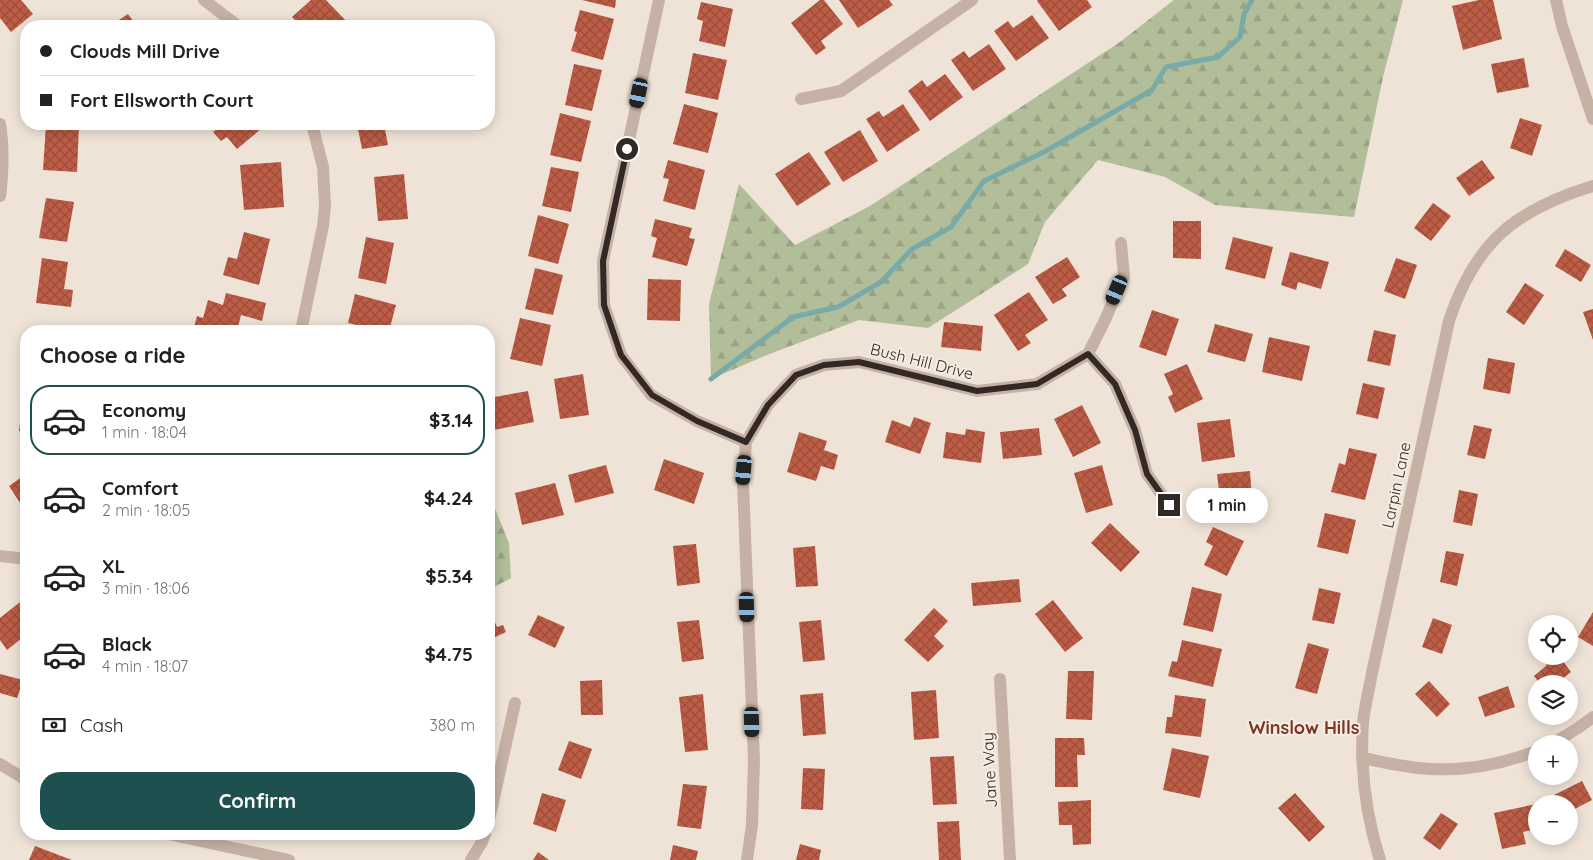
<!DOCTYPE html>
<meta charset="utf-8">
<style>
:root{--surface:#fff;--page:#f6f6f6;--text:#202124;--muted:#757577;--line:#e0e0e0;--accent:#1e5050}
body{margin:0;font-family:Quicksand,sans-serif;background:var(--page);color:var(--text);height:100vh;display:flex;flex-direction:column;font-size:19px;white-space:nowrap}
*{box-sizing:border-box;margin:0}
p{font-size:16px;color:var(--muted)}
.icon{flex:none;width:28px;height:28px;fill:none;stroke:currentColor;stroke-width:2;stroke-linecap:round;stroke-linejoin:round}
.map{position:relative;flex:1;overflow:hidden}
.details{position:absolute;left:20px;top:325px;width:475px;height:515px;display:flex;flex-direction:column;background:var(--surface);border-radius:20px;box-shadow:0 2px 12px #0003}
.details>*{flex:none}
.guide{position:absolute;left:20px;top:20px;width:475px;height:110px;border-radius:20px;box-shadow:0 2px 12px #0003;display:grid;align-content:center;height:110px;padding:0 20px;background:var(--surface)}
.fabs{position:absolute;left:1528px;top:615px;display:grid;gap:10px}
.fabs a{display:grid;place-items:center;width:50px;height:50px;border-radius:50%;background:var(--surface);box-shadow:0 2px 12px #0003;font-size:25px}
.end{position:absolute;width:22px;height:22px;margin:-11px;border:6px solid #322925;background:#fff;box-shadow:0 0 0 2px #fff}
.from{border-radius:50%}
.bubble{position:absolute;height:35px;border-radius:18px;background:var(--surface);box-shadow:0 2px 12px #0003;font-size:16px;font-weight:700;line-height:35px;text-align:center}
.car{position:absolute;width:15px;height:30px;margin:-15px -8px;border-radius:6px;box-shadow:0 0 4px 1px #0007;background:linear-gradient(#222 24%,#8ab4d8 0 40%,#222 0 76%,#8ab4d8 0 86%,#222 0)}
.guide b{display:flex;align-items:center;gap:18px;height:48px;font-size:19px}
.guide b+b{border-top:1px solid var(--line)}
.guide i{width:12px;height:12px;background:var(--text)}
ul{padding:0;list-style:none}
li{display:flex;align-items:center;gap:15px;height:70px;margin:0 10px 8px;padding:0 10px;border:2px solid transparent;border-radius:20px}
li div{flex:1}
li b{display:block;font-size:19px}
li em{font-style:normal;font-weight:700}
li.on{border-color:var(--accent)}
li>.icon{width:45px;height:45px;stroke-width:1.5}
h2{padding:0 20px;font-size:22px;line-height:60px}
.pay{display:flex;align-items:center;gap:12px;height:55px;padding:0 20px;font-size:19px}
.pay p{margin-inline-start:auto}
.cta{display:flex;gap:10px;margin-top:auto;padding:10px 20px}
.cta a{flex:1;height:58px;border-radius:20px;background:var(--accent);color:#fff;font-size:20px;font-weight:700;line-height:58px;text-align:center}
.map>svg:first-child{display:block}
.forest{fill:url(#forest-firs)}
.lines{fill:none;stroke-linecap:round;stroke-linejoin:round}
.stream{stroke:#78aaa9;stroke-width:5}
.building{fill:url(#building-cross-hatch)}
.minor{stroke:#c6b2a5;stroke-width:12}
.route{stroke:#322925;stroke-width:6}
.labels{text-anchor:middle;stroke-width:4;stroke-linejoin:round;paint-order:stroke}
.street-label{font-size:16px;fill:#322925;stroke:#f7ede3}
.neighbourhood-label{font-size:18px;font-weight:bold;fill:#7c3424;stroke:#f7ede3}
</style>
<div class="map">
<svg width="1593" height="860" viewBox="0 0 1593 860">
<defs>
<pattern id="forest-firs" width="22" height="20" patternUnits="userSpaceOnUse" patternTransform="scale(1.25)"><rect width="22" height="20" fill="#b2bd99"/><path d="M5 1l3.5 6h-7zM16 11l3.5 6h-7z" fill="#9aa284"/></pattern>
<pattern id="building-cross-hatch" width="8" height="8" patternUnits="userSpaceOnUse" patternTransform="scale(1.25)"><rect width="8" height="8" fill="#be5d46"/><path d="M0 0l8 8M0 8l8-8" fill="none" stroke="#9b4d3a"/></pattern>
</defs>
<rect width="100%" height="100%" fill="#efe3d7"/>
<path class="forest" d="M1174 0H1403L1383 77 1354 217 1215 205 1165 177 1098 160 1045 222 1028 264 928 328 859 320 767 355 711 379 709 304 739 184 795 245 870 206 1120 42Z
M489 494 509 543 511 578 489 590Z"/>
<g class="lines">
<path class="stream" d="M711 379 793 317 838 307 881 282 912 249 951 227 984 181 1044 152 1152 90 1166 67 1218 57 1240 37 1244 14 1252 0"/>
</g>
<path class="building" d="M0 0H21L33 14 11 32 0 18Z
M311 0H326L350 25 348 26H301L292 17Z
M582 0H616L615 8Z
M820 0H824L843 24 821 41 826 48 816 55 791 23Z
M839 0H889L893 5 858 28Z
M1038 0H1087L1092 7 1059 31 1037 1Z
M1479 0H1493L1502 39 1463 50 1452 6Z
M701 2 733 9 725 47 699 41 703 21 697 19Z
M580 10 614 19 603 60 571 51 577 32 574 31Z
M128 14 137 26H110Z
M1032 15 1049 38 1016 61 994 31 1008 21 1013 28Z
M989 44 1006 69 973 91 951 60 964 51 969 58Z
M693 53 727 60 718 100 685 93Z
M1524 58 1529 87 1497 93 1491 64Z
M574 64 602 70 592 111 565 105Z
M945 74 963 97 930 121 908 91 922 80 927 87Z
M684 104 718 113 708 153 673 144Z
M903 104 920 130 887 152 866 119 879 111 883 117Z
M560 113 591 121 581 162 550 155Z
M1520 118 1542 125 1532 156 1510 148Z
M46 124 79 125 77 172 43 170Z
M223 124H267L237 149 227 137 221 141 213 132Z
M357 124H384L388 145 362 149Z
M860 130 878 161 843 182 824 152Z
M809 152 831 184 797 206 775 174Z
M668 160 705 170 695 210 663 201 669 179 663 178Z
M1482 160 1495 178 1469 196 1456 178Z
M281 162 284 207 244 210 240 165Z
M551 167 579 172 571 212 542 206Z
M404 174 408 219 378 221 374 177Z
M46 198 74 202 67 242 39 238Z
M1433 203 1451 216 1431 241 1414 228Z
M538 215 569 224 558 264 528 256Z
M655 219 692 228 689 238 695 239 687 266 652 257 657 238 651 236Z
M1173 221H1201V259L1173 258Z
M244 232 270 239 259 285 223 275 228 257 237 259Z
M366 237 394 243 386 284 358 278Z
M1233 237 1273 247 1265 279 1225 269Z
M1565 249 1591 265 1581 282 1555 266Z
M1290 252 1329 262 1321 289 1298 282 1296 290 1281 285Z
M1067 257 1080 277 1062 289 1067 296 1053 304 1035 277Z
M42 258 68 262 64 289 73 290 71 307 36 303Z
M1396 258 1417 265 1405 299 1384 291Z
M535 268 563 275 553 315 525 309Z
M648 279 681 280 680 321 647 320Z
M1525 283 1544 295 1524 325 1506 312Z
M1029 292 1048 320 1025 335 1031 343 1018 351 994 315Z
M226 293 266 303 262 321 241 315 237 331H193L197 316 203 318 208 300 223 305Z
M355 294 396 305 389 331H355L357 325 348 323Z
M1593 309V340L1583 312Z
M1152 310 1179 319 1166 356 1139 347Z
M520 318 551 325 542 366 510 359Z
M944 322 983 326 981 351 941 347Z
M1215 324 1253 334 1245 362 1207 352Z
M51 325 89 330V331H50Z
M1374 330 1396 335 1390 366 1367 361Z
M1269 337 1310 346 1302 381 1262 372Z
M24 353H26V370L22 369Z
M1488 358 1515 363 1510 394 1483 389Z
M1187 364 1203 399 1175 413 1168 397 1173 394 1164 374Z
M583 374 589 415 560 419 554 379Z
M1363 383 1385 388 1378 419 1356 414Z
M528 391 534 422 494 430 489 398Z
M24 392H26V432L19 431Z
M1082 405 1101 443 1073 457 1054 419Z
M914 417 931 423 920 454 885 442 892 420 910 427Z
M1230 419 1235 457 1202 462 1197 423Z
M1474 425 1492 429 1485 459 1467 455Z
M1039 428 1042 455 1003 459 1000 432Z
M966 429 985 432 981 463 943 458 946 432 965 435Z
M799 432 827 441 824 450 838 455 834 470 821 466 816 481 787 472Z
M1349 448 1377 454 1365 500 1331 492 1339 463 1345 465Z
M664 459 704 473 694 504 654 490Z
M606 465 614 493 575 503 568 475Z
M1102 465 1113 505 1086 513 1074 473Z
M1250 471 1253 513 1225 514 1224 490 1219 491 1217 474Z
M26 474V512L9 486Z
M555 483 564 515 522 525 515 493Z
M1459 490 1478 494 1472 526 1453 522Z
M1325 513 1356 520 1348 554 1317 547Z
M1110 523 1140 552 1121 572 1091 543Z
M1213 527 1244 541 1227 576 1204 565 1213 546 1206 542Z
M696 544 700 583 677 586 673 546Z
M815 546 818 586 796 587 793 548Z
M1446 551 1464 554 1457 586 1440 582Z
M1019 579 1021 602 973 606 971 583Z
M1192 587 1222 594 1213 632 1183 625Z
M1319 588 1341 593 1334 624 1312 620Z
M25 598 26 600V635L7 650 0 640V618Z
M1053 600 1083 638 1065 652 1035 614Z
M934 608 948 621 934 636 944 646 928 662 904 640Z
M1593 612V646L1578 637Z
M491 613 497 627 503 625 506 632 489 640V614Z
M538 615 565 627 555 648 528 635Z
M1433 618 1452 625 1442 654 1422 647Z
M699 620 704 659 682 662 677 622Z
M821 620 825 660 803 662 799 622Z
M1182 640 1222 649 1213 687 1168 676 1172 661 1177 662Z
M1308 643 1329 649 1317 694 1295 688Z
M1540 656H1559L1571 672 1556 684H1540L1534 676 1547 665Z
M1068 671H1094L1092 720 1066 719Z
M0 674 23 680 17 698 0 693Z
M602 680 603 715H581L580 681Z
M1429 681 1450 704 1437 717 1415 694Z
M1508 686 1515 707 1485 717 1478 697Z
M936 690 939 738 914 740 911 692Z
M823 693 826 734 803 736 800 695Z
M703 694 708 750 685 752 679 697Z
M1175 695 1206 699 1201 737 1165 733 1167 717H1172Z
M1055 738H1084L1085 755H1077L1078 787H1055Z
M569 741 592 749 581 779 558 770Z
M1172 748 1209 756 1200 798 1163 790Z
M954 756 957 804 933 805 930 757Z
M803 768 825 769 823 810 801 809Z
M1582 781 1592 800 1569 812V804H1558L1554 795Z
M683 784 707 786 701 829 677 826Z
M542 793 566 800 556 832 533 824Z
M1295 793 1325 827 1309 842 1278 808Z
M1091 800V844L1073 845 1072 825H1059L1058 802Z
M1536 804V829L1523 832 1526 844 1502 849 1494 813Z
M1441 813 1458 824 1440 850 1423 838Z
M959 821 961 860H939L937 822Z
M800 844 821 850 819 860H796Z
M673 845 698 851 696 860H670Z
M35 846 72 860H29Z
M538 852 549 860H533Z"/>
<g class="lines">
<path class="minor" d="M204 0 238 26
M659 0 603 261 604 305 621 355 651 395 697 421 746 442
M1556 0 1562 26 1593 119
M801 99 841 91 972 0
M0 124C4 148 3 172 0 196
M301 331 323 226 325 206 323 167 312 124
M1088 354 1115 384 1135 430 1147 474 1169 505
M0 556 26 559
M1000 679 1010 860
M1552 744 1578 728 1593 717
M1362 758C1384 762 1408 768 1431 769 1467 771 1502 764 1536 751
M0 764 26 780
M489 820 515 703
M168 834 289 860
M471 860 482 842 485 834
M747 860 752 825 754 761 743 484 746 442 768 405 796 375 824 365 859 362 977 391 1037 384 1088 354 1105 320 1124 276 1121 243
M1380 860C1366 816 1360 769 1363 722 1365 706 1369 689 1372 673L1449 321C1475 242 1515 210 1593 186"/>
</g>
<g class="lines">
<path class="route" d="M627 149 603 261 604 305 621 355 652 395 697 421 746 442 768 405 796 375 824 365 859 362 977 391 1037 384 1088 354 1115 384 1135 430 1147 474 1169 505"/>
</g>
<g class="labels">
<g class="street-label">
<text transform="translate(922 361) rotate(14)" y="6">Bush Hill Drive</text>
<text transform="translate(1396 485) rotate(-78)" y="6">Larpin Lane</text>
<text transform="translate(989 770) rotate(-93)" y="6">Jane Way</text>
</g>
<g class="neighbourhood-label">
<text x="1304" y="734">Winslow Hills</text>
</g>
</g>
</svg>
<div class="fabs">
<a><svg class="icon" aria-label="locate" viewBox="0 0 24 24"><circle cx="12" cy="12" r="6"/><path d="M12 2v4M12 18v4M2 12h4M18 12h4"/></svg></a>
<a><svg class="icon" aria-label="layers" viewBox="0 0 24 24"><path d="M12 4l9 5-9 5-9-5zM3 14l9 5 9-5"/></svg></a>
<a>+</a>
<a>−</a>
</div>
<i class="end from" style="left:627px;top:149px"></i>
<i class="end" style="left:1169px;top:505px"></i>
<div class="bubble" style="left:1186px;top:488px;width:82px">1 min</div>
<i class="car" style="left:639px;top:93px;rotate:192deg"></i>
<i class="car" style="left:1117px;top:290px;rotate:203deg"></i>
<i class="car" style="left:744px;top:470px;rotate:185deg"></i>
<i class="car" style="left:747px;top:607px;rotate:178deg"></i>
<i class="car" style="left:752px;top:722px;rotate:178deg"></i>
<div class="guide">
<b><i class="from"></i>Clouds Mill Drive</b>
<b><i></i>Fort Ellsworth Court</b>
</div>
<section class="details">
<h2>Choose a ride</h2>
<ul>
<li class="on"><svg class="icon" aria-label="car" viewBox="0 0 24 24"><path d="M5 17H2v-5l4-1 3-4h7l3 4 3 1v5h-3M9 17h6M6 11h13"/><circle cx="7" cy="17" r="2"/><circle cx="17" cy="17" r="2"/></svg><div><b>Economy</b><p>1 min · 18:04</p></div><em>$3.14</em></li>
<li><svg class="icon" aria-label="car" viewBox="0 0 24 24"><path d="M5 17H2v-5l4-1 3-4h7l3 4 3 1v5h-3M9 17h6M6 11h13"/><circle cx="7" cy="17" r="2"/><circle cx="17" cy="17" r="2"/></svg><div><b>Comfort</b><p>2 min · 18:05</p></div><em>$4.24</em></li>
<li><svg class="icon" aria-label="car" viewBox="0 0 24 24"><path d="M5 17H2v-5l4-1 3-4h7l3 4 3 1v5h-3M9 17h6M6 11h13"/><circle cx="7" cy="17" r="2"/><circle cx="17" cy="17" r="2"/></svg><div><b>XL</b><p>3 min · 18:06</p></div><em>$5.34</em></li>
<li><svg class="icon" aria-label="car" viewBox="0 0 24 24"><path d="M5 17H2v-5l4-1 3-4h7l3 4 3 1v5h-3M9 17h6M6 11h13"/><circle cx="7" cy="17" r="2"/><circle cx="17" cy="17" r="2"/></svg><div><b>Black</b><p>4 min · 18:07</p></div><em>$4.75</em></li>
</ul>
<div class="pay"><svg class="icon" aria-label="cash" viewBox="0 0 24 24"><path d="M3 7h18v10H3z"/><circle cx="12" cy="12" r="2"/></svg>Cash<p>380 m</p></div>
<div class="cta"><a>Confirm</a></div>
</section>
</div>
